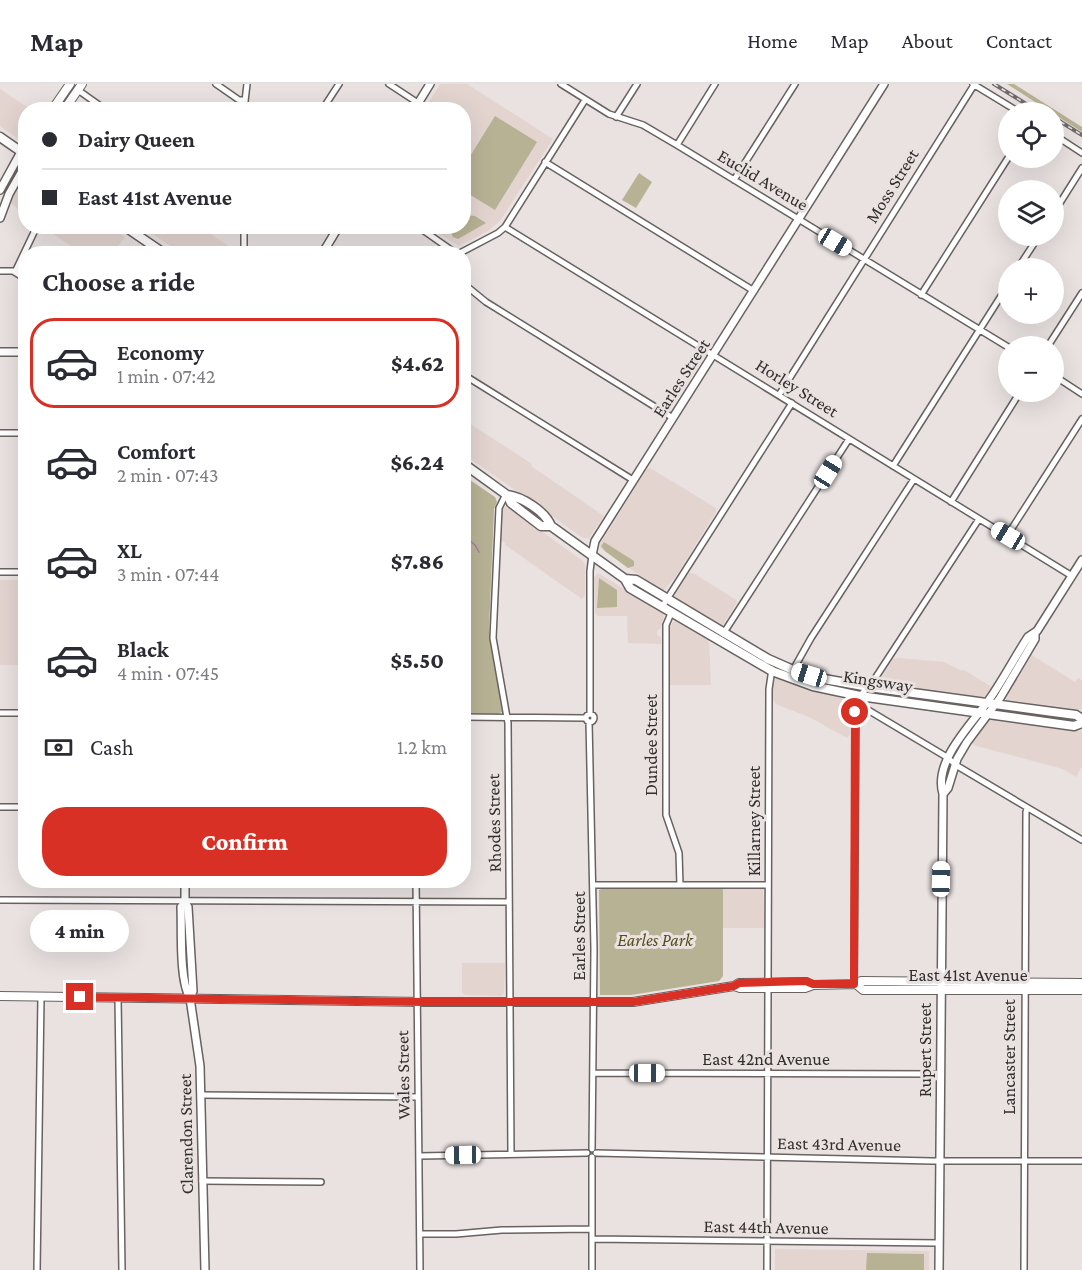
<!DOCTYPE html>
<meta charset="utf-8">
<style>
:root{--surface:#fff;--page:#f2f2f3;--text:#2b2b33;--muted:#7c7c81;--line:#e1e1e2;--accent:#d93025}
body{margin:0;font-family:"Crimson Pro",serif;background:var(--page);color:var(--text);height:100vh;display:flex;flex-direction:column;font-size:22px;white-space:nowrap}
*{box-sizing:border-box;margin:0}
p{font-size:20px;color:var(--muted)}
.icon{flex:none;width:33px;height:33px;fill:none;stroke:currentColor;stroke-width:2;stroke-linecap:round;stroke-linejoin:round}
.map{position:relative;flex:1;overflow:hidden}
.drawer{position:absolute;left:18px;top:162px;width:453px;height:642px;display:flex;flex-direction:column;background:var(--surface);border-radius:24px;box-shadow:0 6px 24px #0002}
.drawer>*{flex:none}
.guide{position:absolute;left:18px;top:18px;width:453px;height:132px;border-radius:24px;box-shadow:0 6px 24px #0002;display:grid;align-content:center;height:132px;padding:0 24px;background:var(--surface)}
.fabs{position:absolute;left:998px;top:18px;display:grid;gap:12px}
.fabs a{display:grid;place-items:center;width:66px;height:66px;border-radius:50%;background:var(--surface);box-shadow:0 6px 24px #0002;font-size:30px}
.end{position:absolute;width:27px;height:27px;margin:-14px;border:8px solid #d93025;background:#fff;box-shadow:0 0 0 3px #fff}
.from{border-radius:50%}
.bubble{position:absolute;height:42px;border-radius:21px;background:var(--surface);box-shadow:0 6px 24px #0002;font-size:20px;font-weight:800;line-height:42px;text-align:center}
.car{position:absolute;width:18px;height:36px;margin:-18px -9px;border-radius:8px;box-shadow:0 0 4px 2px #0007;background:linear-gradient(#fff 24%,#345 0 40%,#fff 0 76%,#345 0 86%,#fff 0)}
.guide b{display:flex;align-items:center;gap:21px;height:57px;font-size:22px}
.guide b+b{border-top:2px solid var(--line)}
.guide i{width:15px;height:15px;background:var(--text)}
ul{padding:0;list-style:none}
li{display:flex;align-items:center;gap:18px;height:90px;margin:0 12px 9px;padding:0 12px;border:3px solid transparent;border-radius:24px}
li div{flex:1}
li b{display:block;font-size:22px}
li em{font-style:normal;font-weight:800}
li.selected{border-color:var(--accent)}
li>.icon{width:54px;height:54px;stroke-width:1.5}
h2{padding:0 24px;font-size:27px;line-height:72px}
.pay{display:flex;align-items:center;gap:15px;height:66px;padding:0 24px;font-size:22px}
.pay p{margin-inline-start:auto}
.primary-button{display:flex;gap:12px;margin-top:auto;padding:12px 24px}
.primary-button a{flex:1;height:69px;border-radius:24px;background:var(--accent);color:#fff;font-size:24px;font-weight:800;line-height:69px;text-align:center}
header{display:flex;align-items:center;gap:36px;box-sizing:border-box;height:84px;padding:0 30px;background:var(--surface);border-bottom:2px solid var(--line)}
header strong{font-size:28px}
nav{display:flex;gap:33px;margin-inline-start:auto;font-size:21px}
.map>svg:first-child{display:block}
.built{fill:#e3d4d0}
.green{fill:#b8b295}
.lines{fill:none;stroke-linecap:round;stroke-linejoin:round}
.stream{stroke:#a2819f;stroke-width:1.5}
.minor-casing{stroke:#686261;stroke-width:8}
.tertiary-casing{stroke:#686261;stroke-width:10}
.secondary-casing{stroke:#686261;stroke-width:10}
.primary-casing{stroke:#686261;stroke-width:11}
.minor{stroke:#fff;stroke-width:5}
.tertiary{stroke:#fff;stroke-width:7}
.secondary{stroke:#fff;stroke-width:8}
.primary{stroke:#fff;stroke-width:8}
.rail-casing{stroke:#6f6b6a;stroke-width:4}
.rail{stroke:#e9e2e0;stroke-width:1.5;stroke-dasharray:4.5;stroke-linecap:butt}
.route{stroke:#d93025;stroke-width:8}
.labels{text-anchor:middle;stroke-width:6;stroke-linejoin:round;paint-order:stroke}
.street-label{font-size:18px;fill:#322f2f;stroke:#e9e2e0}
.park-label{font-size:18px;font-style:italic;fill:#574d19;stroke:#e9e2e0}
</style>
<header>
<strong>Map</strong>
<nav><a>Home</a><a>Map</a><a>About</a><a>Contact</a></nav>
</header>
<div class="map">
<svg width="1082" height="1186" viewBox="0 0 1082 1186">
<rect width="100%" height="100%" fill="#e9e2e0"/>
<path class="built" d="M440 0H467L553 55 500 137 488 147 459 162 428 143 464 142V26H424Z
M0 5 30 25 26 26 25 53 23 56H20L0 42Z
M25 89V131L10 118Z
M43 143H110L125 153 113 169H81Z
M142 143H200L236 167V169H181Z
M464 336 532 380 531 382 604 432 589 454H583L464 370Z
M650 384 716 424V428L676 492 663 507 600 464V460L646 386Z
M504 423 509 424 583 477 585 481V511L582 515 505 461V459L501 456 502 433 501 430Z
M598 489 662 528 664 532 661 544 657 547V551L661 553V560L628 559 627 532H598L595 529 594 493Z
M689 489H693L736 516 737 519 722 542 675 514V511Z
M0 496H25V581H0Z
M675 537 709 556 711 601H670V540Z
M1030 570 1075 598 1078 594 1082 596V626L1006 616 1005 610Z
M899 574 944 578 960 586H964L992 603 986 612 982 613 882 601 881 595 893 575Z
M777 594 837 612 849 619 850 650 847 654 811 634 776 620 773 615V598Z
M988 635 1082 647V682L1076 693 1063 685 973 661V655Z
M723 803H759L763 805 765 844H723Z
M462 879H505L504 910 501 912 465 911 462 908Z
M775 1165 929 1167V1186H775Z"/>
<path class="green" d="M1007 0H1014L1082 43V48Z
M495 32 537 58 495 126 464 107V82Z
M639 89 652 98 636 124 622 116Z
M467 131 475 132 486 139 458 155 453 153 449 144 464 142V134Z
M464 392 495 413 497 418 494 425 489 547 502 624V628L498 630 464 629Z
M604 458 634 477V482L628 484 605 467 601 462Z
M599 494 617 506V523L597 524Z
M723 803V892L719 897 631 911H600L599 806 604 804Z
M867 1169 924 1170V1186H866Z"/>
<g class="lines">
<path class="stream" d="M469 456 475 461 479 468"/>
<g class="minor-casing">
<path id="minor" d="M216 0 239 16H244
M389 0 418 19
M561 0 609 30 643 41 677 61 1008 263
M973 0 1019 28
M78 6 106 26
M244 26 247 0
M322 26 339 0
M616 33 637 0
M1053 50 1082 69
M677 61 715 0
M545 78 754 207
M734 96 795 0
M1053 130 1082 84
M417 142 457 170
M505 143 1072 492
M244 170V142
M458 170 498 149 505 143 585 16
M1018 184 1039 152
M0 187H13L26 195
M15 188 37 142
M464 200 486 218 673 334
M921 211 1008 74
M1048 262 1082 209
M464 291 633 396
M1053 291 1082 310
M779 311 974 1
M0 349H26
M893 382 1008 201
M506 410 499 424 493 554 508 639 511 1069
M951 418 1020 308
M1007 452 1082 335
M0 488H26
M662 523 792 319
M672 527 666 541V731L679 769 680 801
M723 550 849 355
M793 586 811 554 914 395
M858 620 945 672 959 683 1082 756
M0 629H26
M586 634a4 4 0 1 1 8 0a4 4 0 1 1-8 0Z
M590 630V487L592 471
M464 633 585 634
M589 638 594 865 592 1065
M0 723H26
M416 796 420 1186
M593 801H768
M0 816 509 818
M768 898 769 605 772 585
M854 900 856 626 860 612 874 596 979 435
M118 913 122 1186
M593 989 940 990
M201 1011 418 1013
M596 1069 932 1077H1082
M419 1072 587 1069
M202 1097 321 1098
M420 1150H456L502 1146 592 1145
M592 1155 939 1159
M37 1186 41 913
M592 1186V1073
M767 1186 768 904
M1024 1186 1026 728 1027 724"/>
</g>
<g class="tertiary-casing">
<path id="tertiary" d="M414 26 430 0
M0 106 21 68
M0 134 9 110 26 80
M322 170 339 142
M0 268H26
M592 471 595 457 884 0
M943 710 948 704 957 675 967 658 1000 614 1035 555V549
M185 796V818L181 823C182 846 179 896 190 914L200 982 205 1186
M185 818 188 823 193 907 190 914
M939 1186 943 710C933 676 973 639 991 613 1004 594 1015 573 1028 553L1037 547 1082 476"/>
</g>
<g class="secondary-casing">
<path id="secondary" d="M52 26 70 0
M64 26 82 0
M856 900 863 906H1082
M734 902 740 904H805L813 901
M0 912 424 918H633L734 902 739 899 806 898 813 901 856 900 861 897 1082 899"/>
</g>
<g class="primary-casing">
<path id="primary" d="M0 53 26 71
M124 142 165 170
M464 380 507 411 511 419 541 442H551L625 495 630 504 772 587 813 602 860 612 1074 642 1082 639
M507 411C522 413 545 427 551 442
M625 495 636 496 768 575 793 586 824 595 869 603 1053 628 1076 631 1082 635"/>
</g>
<use href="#minor" class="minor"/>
<use href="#tertiary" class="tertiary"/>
<use href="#secondary" class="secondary"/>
<use href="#primary" class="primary"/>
<g class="rail-casing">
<path id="rail" d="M994 0 1039 28
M1053 33 1082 51"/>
</g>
<use href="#rail" class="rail"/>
</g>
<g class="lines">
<path class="route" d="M80 913 424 918H633L734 902 739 899 806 897 813 900H854L855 628"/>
</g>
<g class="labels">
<g class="street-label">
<text transform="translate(763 96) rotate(31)" y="6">Euclid Avenue</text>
<text transform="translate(892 102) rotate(-58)" y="6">Moss Street</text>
<text transform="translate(681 294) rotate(-57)" y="6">Earles Street</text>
<text transform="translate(797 304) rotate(32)" y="6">Horley Street</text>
<text transform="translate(878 597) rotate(9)" y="6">Kingsway</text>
<text transform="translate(651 661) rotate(-90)" y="6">Dundee Street</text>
<text transform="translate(754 737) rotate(-90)" y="6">Killarney Street</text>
<text transform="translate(494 739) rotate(-91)" y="6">Rhodes Street</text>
<text transform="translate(579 852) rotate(-90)" y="6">Earles Street</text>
<text x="968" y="897">East 41st Avenue</text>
<text transform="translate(925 966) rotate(-90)" y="6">Rupert Street</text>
<text transform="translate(1009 973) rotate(-90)" y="6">Lancaster Street</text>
<text x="766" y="981">East 42nd Avenue</text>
<text transform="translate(403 991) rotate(-91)" y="6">Wales Street</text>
<text transform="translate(186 1050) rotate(-91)" y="6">Clarendon Street</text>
<text transform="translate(839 1060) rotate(1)" y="6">East 43rd Avenue</text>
<text transform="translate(766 1143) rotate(1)" y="6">East 44th Avenue</text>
</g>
<g class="park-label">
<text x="655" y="862">Earles Park</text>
</g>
</g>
</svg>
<div class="fabs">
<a><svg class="icon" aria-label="locate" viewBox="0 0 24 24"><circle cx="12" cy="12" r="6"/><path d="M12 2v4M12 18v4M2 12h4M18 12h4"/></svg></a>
<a><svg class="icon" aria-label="layers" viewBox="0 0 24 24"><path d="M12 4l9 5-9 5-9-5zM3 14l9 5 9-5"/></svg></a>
<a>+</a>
<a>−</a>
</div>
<i class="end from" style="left:855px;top:628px"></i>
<i class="end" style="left:80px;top:913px"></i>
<div class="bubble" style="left:30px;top:826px;width:99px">4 min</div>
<i class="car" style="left:835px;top:158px;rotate:121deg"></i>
<i class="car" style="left:828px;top:388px;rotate:32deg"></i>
<i class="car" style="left:1008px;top:452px;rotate:301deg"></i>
<i class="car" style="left:809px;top:591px;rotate:287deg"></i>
<i class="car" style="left:941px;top:795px;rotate:1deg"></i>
<i class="car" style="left:647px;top:989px;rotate:90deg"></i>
<i class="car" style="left:463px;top:1071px;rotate:269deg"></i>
<div class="guide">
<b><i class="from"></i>Dairy Queen</b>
<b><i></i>East 41st Avenue</b>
</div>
<section class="drawer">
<h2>Choose a ride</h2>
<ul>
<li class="selected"><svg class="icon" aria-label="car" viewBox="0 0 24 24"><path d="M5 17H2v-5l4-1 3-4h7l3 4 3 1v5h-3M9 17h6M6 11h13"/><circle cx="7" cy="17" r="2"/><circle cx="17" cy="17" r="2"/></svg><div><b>Economy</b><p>1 min · 07:42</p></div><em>$4.62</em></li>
<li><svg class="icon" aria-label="car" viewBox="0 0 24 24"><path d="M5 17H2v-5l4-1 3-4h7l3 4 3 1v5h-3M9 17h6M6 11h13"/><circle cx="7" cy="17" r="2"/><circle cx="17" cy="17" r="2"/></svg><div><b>Comfort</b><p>2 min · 07:43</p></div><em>$6.24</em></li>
<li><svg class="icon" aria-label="car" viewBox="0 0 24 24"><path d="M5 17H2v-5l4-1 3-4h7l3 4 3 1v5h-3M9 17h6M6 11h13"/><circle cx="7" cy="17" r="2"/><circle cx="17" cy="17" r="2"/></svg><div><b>XL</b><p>3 min · 07:44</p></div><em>$7.86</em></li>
<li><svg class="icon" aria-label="car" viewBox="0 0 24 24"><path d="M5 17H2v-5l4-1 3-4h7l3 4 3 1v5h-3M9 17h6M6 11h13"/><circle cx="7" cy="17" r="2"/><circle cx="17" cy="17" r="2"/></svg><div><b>Black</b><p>4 min · 07:45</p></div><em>$5.50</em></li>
</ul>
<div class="pay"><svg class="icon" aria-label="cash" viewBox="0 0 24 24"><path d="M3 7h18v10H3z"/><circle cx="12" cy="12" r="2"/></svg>Cash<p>1.2 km</p></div>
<div class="primary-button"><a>Confirm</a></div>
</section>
</div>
